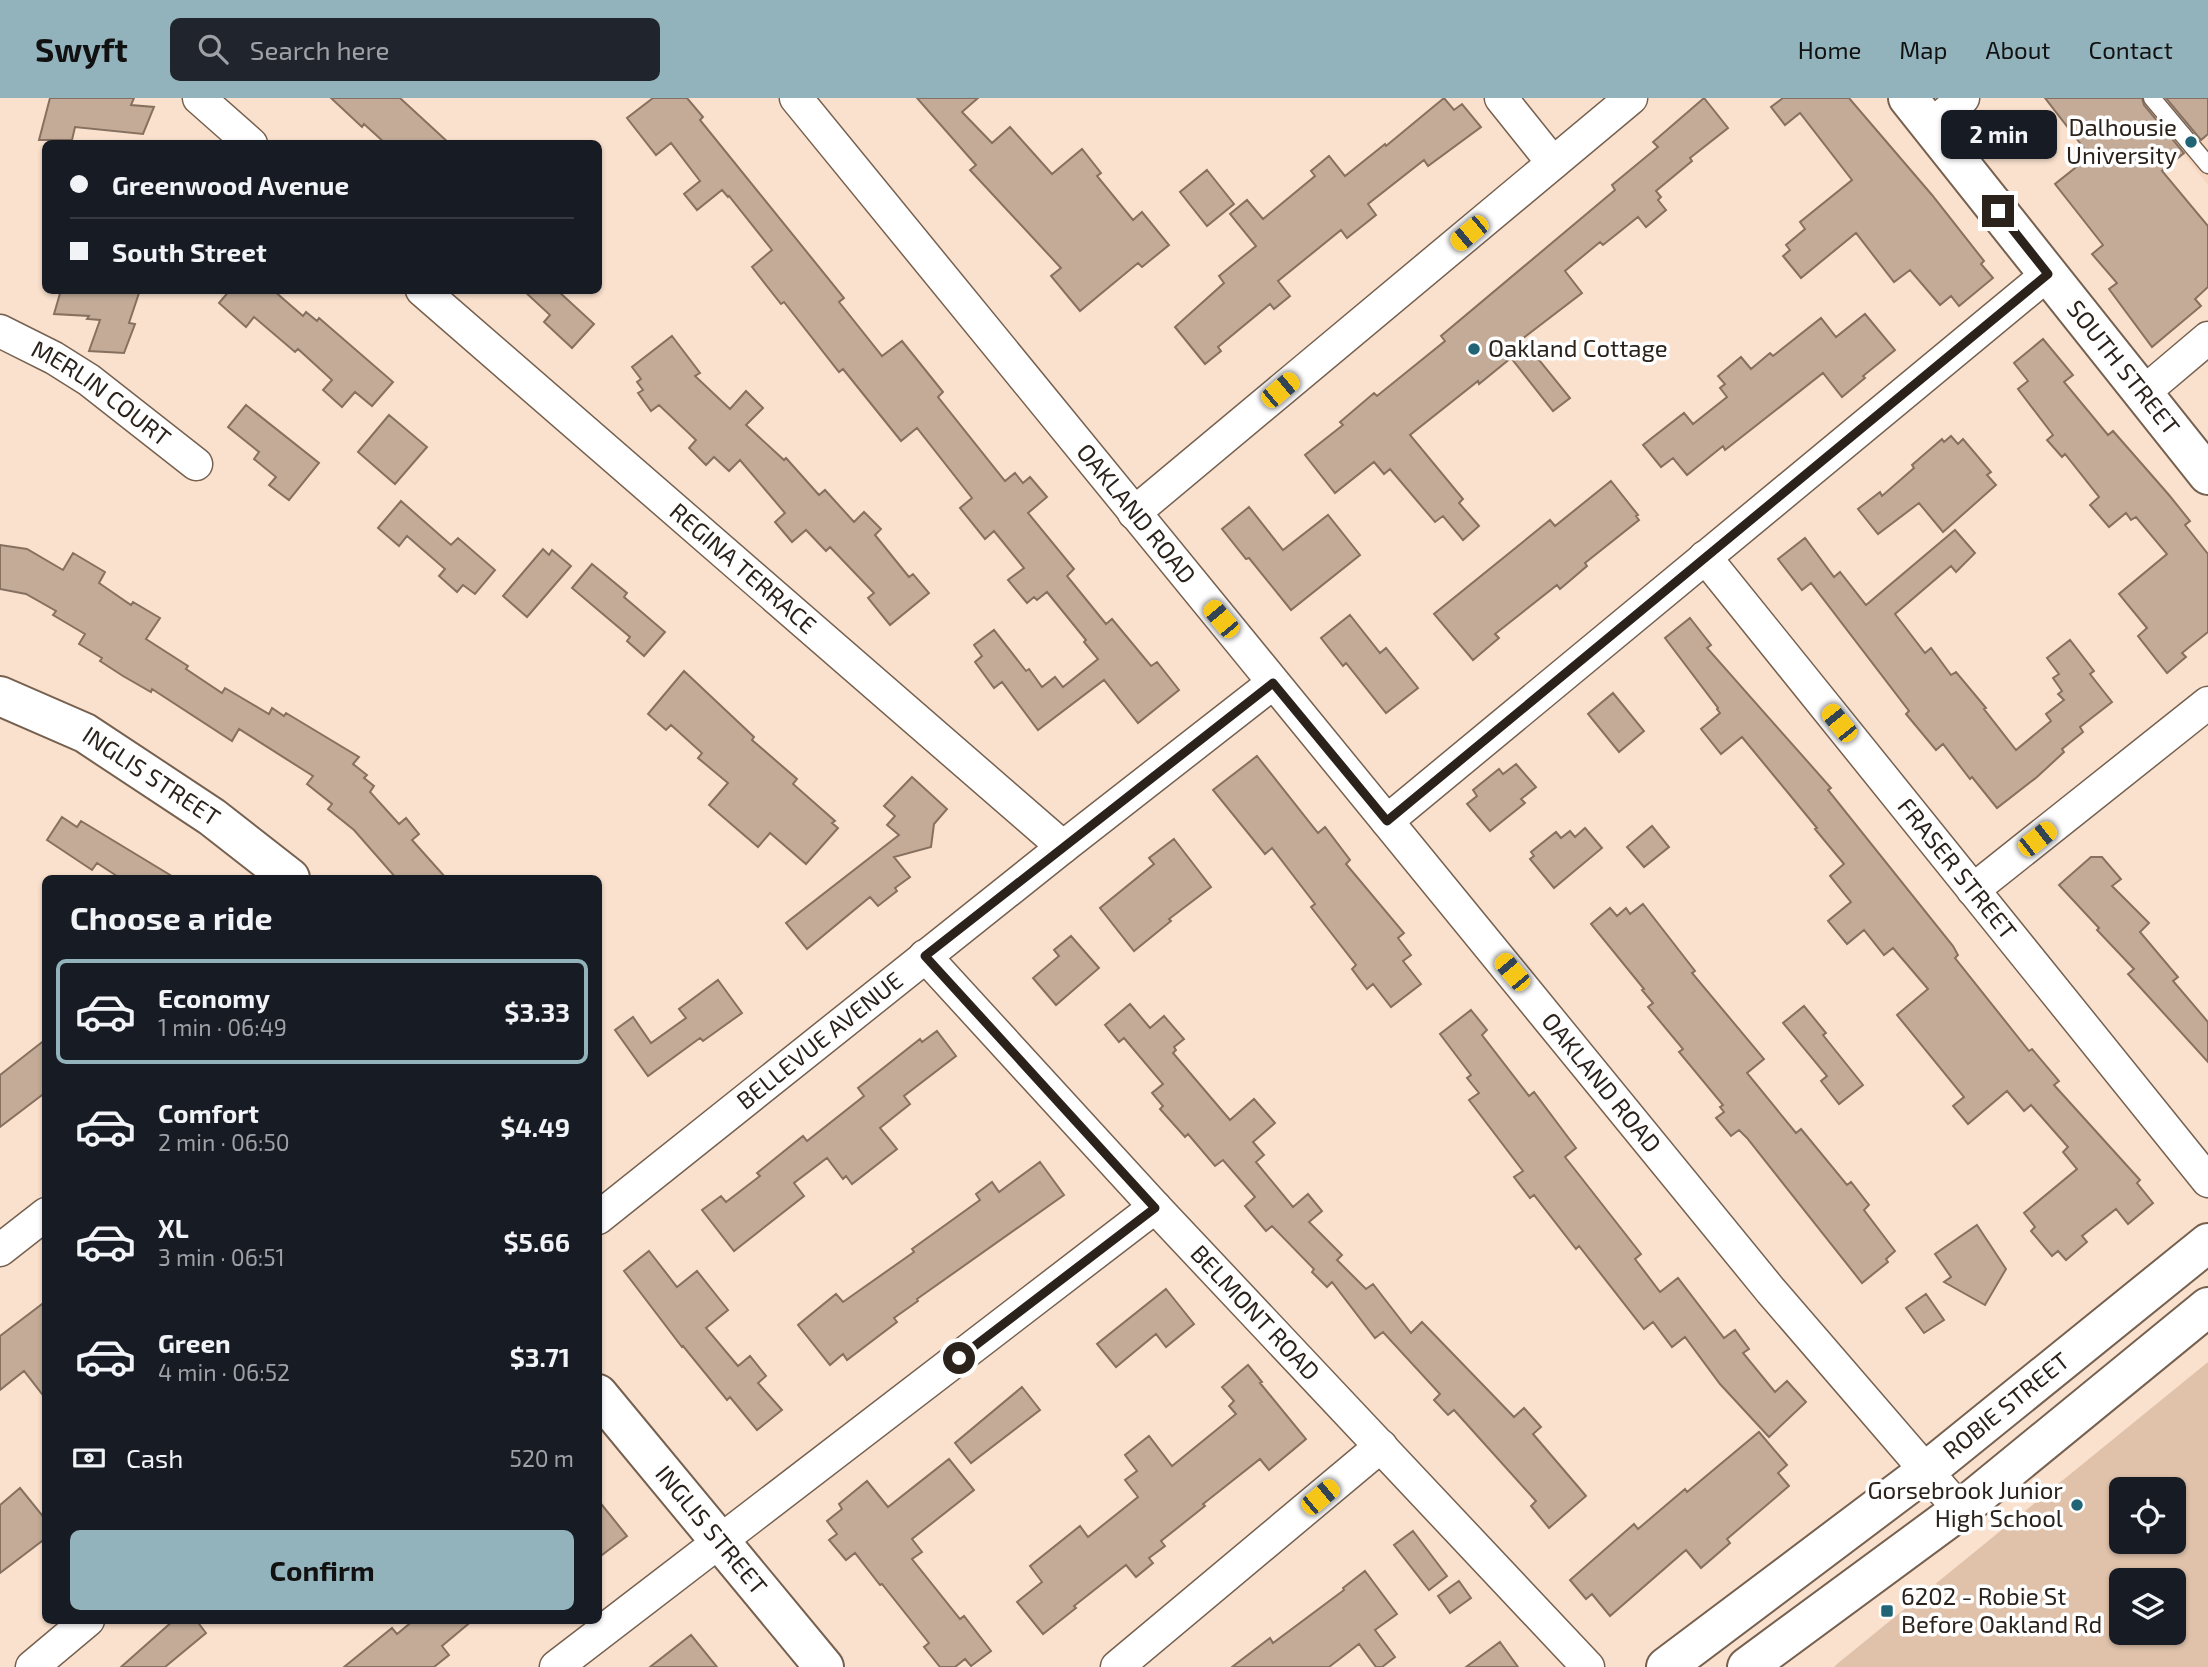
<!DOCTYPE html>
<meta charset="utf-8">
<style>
:root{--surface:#171b24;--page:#20242c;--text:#f1f3f6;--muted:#9ea1a6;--line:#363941;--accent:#93b3bc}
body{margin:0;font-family:"Exo 2",sans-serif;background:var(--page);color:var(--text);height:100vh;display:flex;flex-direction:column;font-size:26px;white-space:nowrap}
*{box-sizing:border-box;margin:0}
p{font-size:23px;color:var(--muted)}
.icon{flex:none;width:38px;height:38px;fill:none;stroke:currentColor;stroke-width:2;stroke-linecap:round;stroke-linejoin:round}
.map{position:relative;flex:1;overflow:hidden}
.sheet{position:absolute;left:42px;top:777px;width:560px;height:749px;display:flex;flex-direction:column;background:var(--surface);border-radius:10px;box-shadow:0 2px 5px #0004}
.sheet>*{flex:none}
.guide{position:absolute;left:42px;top:42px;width:560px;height:154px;border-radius:10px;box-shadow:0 2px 5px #0004;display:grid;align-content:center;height:154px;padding:0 28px;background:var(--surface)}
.fabs{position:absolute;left:2109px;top:1379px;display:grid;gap:14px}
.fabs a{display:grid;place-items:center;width:77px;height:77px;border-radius:10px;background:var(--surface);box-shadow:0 2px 5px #0004;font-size:35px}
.end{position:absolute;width:32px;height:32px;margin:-16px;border:9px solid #2b221b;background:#fff;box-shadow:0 0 0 4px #fff}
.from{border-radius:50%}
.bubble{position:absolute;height:49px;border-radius:10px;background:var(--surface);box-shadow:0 2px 5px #0004;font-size:23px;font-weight:700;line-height:49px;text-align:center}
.car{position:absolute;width:21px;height:42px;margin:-21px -10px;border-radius:9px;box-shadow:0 0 5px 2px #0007;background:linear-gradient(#f5c518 24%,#345 0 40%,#f5c518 0 76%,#345 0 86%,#f5c518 0)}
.guide b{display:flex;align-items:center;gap:24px;height:66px;font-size:26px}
.guide b+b{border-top:2px solid var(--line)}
.guide i{width:18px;height:18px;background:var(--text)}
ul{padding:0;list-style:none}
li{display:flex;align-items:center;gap:21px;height:105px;margin:0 14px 10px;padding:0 14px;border:4px solid transparent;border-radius:10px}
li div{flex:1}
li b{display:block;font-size:26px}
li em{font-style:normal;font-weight:700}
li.selected{border-color:var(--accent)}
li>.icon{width:63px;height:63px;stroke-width:1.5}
h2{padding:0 28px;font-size:32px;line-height:84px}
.pay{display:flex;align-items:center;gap:18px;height:77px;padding:0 28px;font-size:26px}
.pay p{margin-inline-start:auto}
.button{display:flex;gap:14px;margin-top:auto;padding:14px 28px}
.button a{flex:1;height:80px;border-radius:10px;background:var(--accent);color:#111;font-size:28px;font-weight:700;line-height:80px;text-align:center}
header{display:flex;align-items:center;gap:42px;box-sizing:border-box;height:98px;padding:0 35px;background:var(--accent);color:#111}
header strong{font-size:33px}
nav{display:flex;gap:38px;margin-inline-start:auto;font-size:24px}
.search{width:490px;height:63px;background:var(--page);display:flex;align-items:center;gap:18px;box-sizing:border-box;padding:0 24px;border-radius:10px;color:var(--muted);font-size:26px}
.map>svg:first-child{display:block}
.built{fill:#f6d6be}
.park{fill:#e0c2aa;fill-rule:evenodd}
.building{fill:#c3ab98;stroke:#86705f;stroke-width:2}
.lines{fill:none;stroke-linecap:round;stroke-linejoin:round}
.lane-casing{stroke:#766150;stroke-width:19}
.street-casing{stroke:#766150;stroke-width:35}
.secondary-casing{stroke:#766150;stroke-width:42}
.lane{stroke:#fff;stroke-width:16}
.street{stroke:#fff;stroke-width:32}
.secondary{stroke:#fff;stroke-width:38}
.route{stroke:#2b221b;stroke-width:9}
.poi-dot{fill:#206476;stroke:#fff;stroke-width:2.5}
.labels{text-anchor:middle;stroke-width:7;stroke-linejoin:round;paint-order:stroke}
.poi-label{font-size:24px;fill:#2b221b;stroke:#fff;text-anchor:end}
.street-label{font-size:24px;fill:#2b221b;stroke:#fff}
</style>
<header>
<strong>Swyft</strong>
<div class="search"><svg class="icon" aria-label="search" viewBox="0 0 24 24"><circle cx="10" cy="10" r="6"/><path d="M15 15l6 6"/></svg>Search here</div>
<nav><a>Home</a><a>Map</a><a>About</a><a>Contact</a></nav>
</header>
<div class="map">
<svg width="2208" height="1569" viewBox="0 0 2208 1569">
<rect width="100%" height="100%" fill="#fae1ce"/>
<path class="built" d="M2138 0H2208V87Z"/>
<path class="park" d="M2208 1264V1569H1834L1837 1566ZM2121 1391H2174V1444H2121ZM2121 1482H2174V1535H2121Z"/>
<path class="building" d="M50 0H134L131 7 154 9 143 36 75 29 72 42H39Z
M331 0H400L450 46H386L364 26 362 29Z
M653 0H687L703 19 700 22 844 200 839 204 882 258 902 243 943 294 938 299 1005 383 1015 375 1023 385 1030 379 1047 399 1028 415 1074 471 1067 478 1106 526 1112 521 1151 568 1157 564 1179 592 1138 625 1104 582 1038 632 1002 584 994 590 975 564 982 558 974 547 994 532 1026 573 1029 571 1042 589 1055 579 1063 589 1098 561 1084 544 1086 542 1047 494 1037 502 1034 499 1027 505 1008 482 1024 470 994 433 985 441 960 410 972 400 917 330 901 343 843 271 839 274 784 204 781 206 752 169 772 152 729 98 728 99 722 92 697 112 684 96 700 83 671 45 656 57 627 20Z
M917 0H978L962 14 992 45 1010 29 1052 76 1082 51 1101 75 1097 78 1133 122 1142 114 1169 147 1142 169 1138 165 1080 213 1051 178 1061 170 970 72 976 67Z
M1444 0 1454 12 1462 6 1481 29 1428 68 1424 62 1368 106 1376 117 1347 140 1341 132 1278 183 1290 198 1274 211 1270 206 1218 249 1221 253 1205 266 1175 229 1224 185 1219 178 1256 148 1230 116 1247 102 1263 121 1315 78 1311 73 1329 58 1345 78 1385 46 1386 48Z
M1704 0 1728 30 1690 60 1692 63 1656 93 1661 99 1658 102 1666 112 1646 129 1638 119 1603 147 1600 144 1565 173 1582 195 1522 241 1570 300 1553 313 1511 260 1479 286 1478 283 1410 337 1463 401 1459 405 1479 428 1463 442 1443 418 1435 424 1390 371 1384 376 1374 364 1335 395 1305 357 1343 327 1340 324 1374 295 1377 298 1445 243 1441 238 1615 92 1612 87 1658 49 1653 44Z
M1783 0H1849L1932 97 1984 163 1981 166 1993 180 1959 208 1951 198 1940 207 1910 172 1894 184 1856 135 1801 180 1783 158 1790 152 1786 147 1805 131 1800 124 1852 82 1800 15 1785 27 1771 9Z
M2045 0H2142L2144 7 2184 55 2162 73 2208 128V189L2195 201 2201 208 2152 249 2109 191 2117 185 2092 156 2103 147 2055 86 2090 58Z
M2166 0H2208V36L2201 42Z
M1207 72 1234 106 1207 128 1180 94Z
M61 192H140L129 225 135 226 124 255 89 253 100 222 87 221 89 218 54 216Z
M230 192H273L303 218 306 214 317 223 319 220 393 284 372 308 355 294 342 309 323 292 332 282 298 251 295 254 254 219 246 229 219 205Z
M523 192H557L594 226 572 250 544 224 550 217Z
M1865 216 1895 252 1863 278 1865 280 1842 299 1823 275 1725 352 1723 348 1687 377 1673 360 1661 369 1643 347 1684 315 1693 326 1727 299 1720 290 1725 286 1718 278 1741 259 1751 271 1770 255 1773 258 1821 220 1836 239Z
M672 238 700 275 695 278 730 311 746 293 763 310 746 327 784 362 786 360 819 397 825 392 854 424 864 414 881 431 875 437 909 479 913 476 929 495 890 527 868 500 874 495 830 449 826 453 806 432 792 444 775 424 785 415 740 362 729 373 714 359 706 367 689 350 696 342 659 307 651 313 638 295 643 292 637 284 641 281 632 269Z
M2043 241 2073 277 2064 284 2108 337 2113 333 2169 397 2190 423 2185 427 2208 456V534L2182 555 2186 559 2167 575 2138 538 2147 530 2119 496 2167 456 2136 419 2131 422 2126 415 2109 429 2090 407 2099 399 2065 356 2062 359 2047 342 2053 337 2018 291 2028 283 2014 265Z
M246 307 319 365 289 402 269 387 276 379 254 361 259 354 228 329Z
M389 317 427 349 395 386 358 354Z
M1951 338 1958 346 1963 341 1991 374 1987 377 1996 387 1943 434 1919 405 1878 436 1858 411 1880 394 1882 398 1914 370 1912 367 1942 341 1944 344Z
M1611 383 1638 417 1636 418 1639 422 1585 465 1587 468 1560 491 1557 487 1495 536 1499 540 1473 562 1434 516 1550 422 1555 428Z
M401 403 451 447 458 440 495 472 475 496 463 487 457 494 439 478 445 471 407 438 399 448 378 430Z
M1249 409 1283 452 1328 417 1360 457 1291 512 1249 460 1246 461 1222 431Z
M1955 432 1975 455 1956 474 1951 468 1895 516 1925 555 1931 550 1951 577 1956 574 1986 610 1984 611 2016 652 2051 623 2046 616 2064 602 2058 596 2062 593 2053 580 2059 576 2047 560 2070 542 2094 573 2090 576 2112 604 2080 629 2083 634 2062 651 2064 654 2037 679 1997 710 1972 679 1970 681 1943 646 1936 652 1906 616 1909 613 1811 485 1802 492 1778 461 1805 440 1834 479 1840 474 1866 507Z
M0 447 27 451 63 472 73 455 105 474 99 485 131 507 133 504 160 520 146 541 188 568 186 571 222 595 225 590 269 616 272 610 284 618 286 615 359 659 353 666 367 677 364 680 374 688 370 694 399 726 406 720 419 736 412 742 446 780H396L354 732 328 711 332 706 307 686 313 678 239 631 232 643 152 591 151 594 123 578 100 563 102 560 79 546 85 536 53 517 56 513 26 496 0 491Z
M543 451 549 457 552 452 571 468 527 519 503 498Z
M592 466 627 495 624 499 665 534 644 558 627 543 630 539 572 490Z
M1350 517 1380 555 1386 550 1418 590 1386 615 1346 565 1343 568 1321 540Z
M1690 520 1711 547 1707 550 1831 690 1828 692 1953 848 1958 857 1955 860 2029 953 2032 951 2059 983 2054 987 2140 1082 2137 1085 2153 1105 2128 1126 2116 1111 2082 1138 2087 1144 2066 1162 2058 1153 2052 1158 2031 1133 2035 1129 2024 1115 2077 1071 2063 1054 2068 1049 2031 1007 2024 1013 2007 993 1968 1026 1953 1008 1964 999 1897 917 1928 891 1893 850 1884 857 1864 832 1847 846 1828 823 1851 804 1830 778 1844 766 1815 731 1817 730 1742 639 1721 656 1701 631 1720 615 1717 611 1718 610 1665 540Z
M684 573 754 639 752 642 797 681 793 686 835 723 832 725 838 730 806 766 770 735 758 749 709 707 728 685 698 660 702 655 671 627 666 632 648 616Z
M1613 595 1644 633 1619 654 1588 616Z
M1257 658 1318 735 1325 729 1350 762 1346 766 1404 835 1398 840 1411 857 1403 863 1421 886 1391 909 1373 886 1367 891 1352 871 1356 867 1311 809 1315 806 1272 750 1265 756 1213 692Z
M1516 666 1536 689 1521 701 1525 705 1490 733 1467 706 1477 698 1473 692 1499 671 1503 676Z
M912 679 947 711 934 726 931 749 894 759 910 779 895 790 897 793 878 808 870 799 807 851 786 825 899 737 887 727 895 718 884 708Z
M62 719 77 729 81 723 175 780H120L97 765 92 772 47 742Z
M1652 728 1669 749 1644 769 1627 749Z
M1585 730 1602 750 1554 790 1530 761 1534 758 1531 754 1556 734 1561 740 1570 733 1575 739Z
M1174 741 1211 789 1169 821 1171 823 1134 853 1100 810 1154 766 1149 760Z
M2091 759H2102L2121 781 2112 788 2149 825 2140 834 2178 879 2173 883 2208 924V964L2128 876 2134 871 2097 832 2099 830 2059 787Z
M1643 806 1695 873 1692 875 1764 961 1747 975 1796 1035 1801 1031 1847 1087 1851 1084 1869 1107 1864 1112 1895 1153 1886 1161 1888 1164 1862 1185 1747 1040 1739 1032 1731 1038 1716 1020 1724 1014 1720 1009 1723 1007 1679 954 1683 951 1648 909 1653 905 1642 892 1644 891 1591 826 1610 810 1617 818 1626 810 1630 816Z
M1071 838 1099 870 1056 907 1033 880 1059 858 1054 852Z
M718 882 742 915 703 943 700 940 648 978 615 932 633 919 651 945 686 920 679 911Z
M1130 906 1150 930 1164 918 1184 941 1174 949 1176 952 1173 955 1230 1022 1254 1001 1275 1025 1253 1044 1264 1057 1256 1064 1293 1109 1308 1096 1322 1113 1309 1124 1342 1157 1337 1162 1366 1191 1373 1186 1411 1235 1422 1224 1514 1319 1524 1310 1541 1329 1533 1336 1586 1398 1549 1430 1531 1408 1536 1403 1454 1312 1448 1317 1434 1302 1440 1296 1383 1234 1375 1240 1332 1184 1327 1189 1312 1174 1314 1171 1272 1128 1266 1133 1245 1108 1255 1099 1223 1062 1215 1068 1188 1036 1185 1039 1160 1011 1163 1008 1152 995 1163 986 1124 940 1119 944 1105 927Z
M1804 908 1826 935 1823 937 1863 987 1839 1006 1821 983 1827 978 1783 925Z
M1471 912 1487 932 1482 937 1529 998 1534 994 1576 1050 1565 1059 1641 1156 1635 1161 1660 1194 1678 1180 1724 1240 1735 1232 1749 1251 1743 1255 1775 1294 1787 1283 1806 1304 1769 1339 1720 1286 1685 1239 1672 1249 1653 1224 1644 1231 1579 1148 1576 1151 1534 1097 1530 1100 1514 1079 1523 1073 1469 1002 1479 995 1467 980 1471 977 1440 936Z
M937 933 956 958 904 998 910 1006 880 1030 897 1051 852 1086 846 1078 843 1081 827 1060 794 1085 804 1098 734 1153 702 1112 721 1098 726 1104 760 1078 757 1075 803 1038 807 1043 864 998 858 990 920 941 922 944Z
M46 941V994L0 1029V977Z
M1040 1064 1064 1097 917 1201 918 1203 894 1220 897 1224 847 1262 843 1256 830 1267 798 1227 836 1196 843 1204 914 1154 912 1151 980 1102 976 1096 992 1084 999 1094Z
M1977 1127 2006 1171 1985 1207 1944 1184 1951 1179 1935 1156Z
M649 1153 677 1189 697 1173 728 1212 706 1230 738 1268 750 1258 766 1278 758 1285 782 1312 757 1332 730 1299 727 1302 683 1248 682 1249 624 1173Z
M1166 1191 1194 1226 1166 1249 1156 1236 1116 1269 1097 1246Z
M1926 1196 1944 1222 1924 1235 1906 1210Z
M46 1203V1301L24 1273 0 1292V1238Z
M1248 1267 1262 1284 1260 1285 1306 1341 1269 1372 1260 1361 1203 1406 1205 1408 1161 1443 1165 1448 1149 1460 1153 1465 1136 1479 1126 1467 1074 1508 1076 1510 1043 1536 1017 1504 1042 1484 1030 1468 1080 1428 1088 1439 1138 1399 1125 1382 1137 1373 1125 1357 1149 1338 1172 1368 1236 1316 1229 1308 1234 1303 1222 1289Z
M1022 1289 1040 1312 971 1365 955 1345Z
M1759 1334 1787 1367 1778 1375 1789 1388 1727 1441 1730 1445 1701 1470 1686 1452 1610 1518 1592 1496 1586 1501 1570 1482 1634 1426 1638 1431 1685 1391 1687 1394Z
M949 1361 974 1392 912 1441 922 1454 912 1461 960 1521 964 1518 991 1553 971 1568 965 1561 955 1569H940L924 1549 929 1545 882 1486 880 1487 855 1455 846 1462 829 1442 837 1436 827 1423 842 1411 839 1406 867 1383 888 1409Z
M20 1390 46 1422V1440L0 1475V1407Z
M598 1402 627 1438 598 1460Z
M1413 1433 1447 1478 1429 1492 1394 1447Z
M1365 1473 1397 1516 1375 1532 1395 1559 1382 1569H1376L1359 1546 1329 1569H1232L1270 1540 1273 1545 1344 1492 1343 1490Z
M1459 1483 1471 1500 1450 1515 1438 1498Z
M174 1522H196L206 1535 165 1569H121Z
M414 1522H473L442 1548 449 1557 434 1569H344L392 1530 397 1536Z
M691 1537 717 1569H650Z
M1500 1544 1518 1569H1466Z"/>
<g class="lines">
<g class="lane-casing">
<path id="lane" d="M2152 0 2208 67"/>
</g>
<g class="street-casing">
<g id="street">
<path d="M199 0 251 46"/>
<path id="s1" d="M796 0 1771 1193 1960 1412"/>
<path d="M1501 0 1553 65"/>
<path d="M1930 29 1963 0"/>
<path id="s2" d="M422 192 1063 749"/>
<path id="s3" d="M0 233 54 260 89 282 196 366"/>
<path d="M2143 295 2208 240"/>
<path d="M1134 415 1631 0"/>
<path id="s4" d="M1705 459 2208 1083"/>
<path d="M1387 723 2048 176"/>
<path d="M1973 792 2208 605"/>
<path id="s5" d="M925 858 1155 1109 1588 1569"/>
<path id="s6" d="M598 1120 1063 749 1273 585"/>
<path d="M0 1152 46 1116"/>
<path d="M32 1569 88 1522"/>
<path d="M556 1569 1155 1109"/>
<path d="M1117 1569 1381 1348"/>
</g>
</g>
<g class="secondary-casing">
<g id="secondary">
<path id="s7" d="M1908 0 2208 377"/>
<path id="s8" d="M0 598 85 635 212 719 290 780"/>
<path id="s9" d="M598 1296 824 1569"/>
<path id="s10" d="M1666 1569 1925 1374 2208 1145"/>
<path d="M1747 1569 1960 1412 2208 1209"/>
</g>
</g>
<use href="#lane" class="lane"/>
<use href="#street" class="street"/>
<use href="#secondary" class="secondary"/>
</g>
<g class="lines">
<path class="route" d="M959 1260 1155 1110 925 858 1273 585 1387 723 2048 176 1998 113"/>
</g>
<g class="poi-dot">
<circle cx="2191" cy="44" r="7"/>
<circle cx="1474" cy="251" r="7"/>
<circle cx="2077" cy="1407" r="7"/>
<rect x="1880" y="1506" width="14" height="14" rx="3.5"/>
</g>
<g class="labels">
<g class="poi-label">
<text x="2177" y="38">Dalhousie<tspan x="2177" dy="28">University</tspan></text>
<text x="1488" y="259" text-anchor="start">Oakland Cottage</text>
<text x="2063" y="1401">Gorsebrook Junior<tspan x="2063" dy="28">High School</tspan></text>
<text x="1901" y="1507" text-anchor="start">6202 - Robie St<tspan x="1901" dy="28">Before Oakland Rd</tspan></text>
</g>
<g class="street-label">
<text dy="8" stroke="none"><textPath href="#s7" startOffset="345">SOUTH STREET</textPath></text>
<text dy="8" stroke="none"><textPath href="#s3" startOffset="119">MERLIN COURT</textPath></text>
<text dy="8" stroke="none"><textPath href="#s1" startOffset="537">OAKLAND ROAD</textPath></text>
<text dy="8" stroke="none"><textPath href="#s2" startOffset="425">REGINA TERRACE</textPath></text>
<text dy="8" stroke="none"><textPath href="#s8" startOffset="172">INGLIS STREET</textPath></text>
<text dy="8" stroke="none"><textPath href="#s4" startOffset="401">FRASER STREET</textPath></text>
<text dy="8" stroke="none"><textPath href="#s6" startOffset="284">BELLEVUE AVENUE</textPath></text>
<text dy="8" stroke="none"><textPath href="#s1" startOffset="1272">OAKLAND ROAD</textPath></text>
<text dy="8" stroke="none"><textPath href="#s5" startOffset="486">BELMONT ROAD</textPath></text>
<text dy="8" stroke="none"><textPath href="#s10" startOffset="429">ROBIE STREET</textPath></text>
<text dy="8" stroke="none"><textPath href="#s9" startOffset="177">INGLIS STREET</textPath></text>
</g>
</g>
</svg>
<div class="fabs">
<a><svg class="icon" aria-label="locate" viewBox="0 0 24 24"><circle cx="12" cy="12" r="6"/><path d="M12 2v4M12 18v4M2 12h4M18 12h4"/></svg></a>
<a><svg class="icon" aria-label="layers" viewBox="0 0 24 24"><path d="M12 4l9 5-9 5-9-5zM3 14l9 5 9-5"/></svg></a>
</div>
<i class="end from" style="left:959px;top:1260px"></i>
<i class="end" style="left:1998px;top:113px"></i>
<div class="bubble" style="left:1941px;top:12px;width:116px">2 min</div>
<i class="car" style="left:1469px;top:135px;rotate:230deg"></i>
<i class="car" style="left:1280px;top:292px;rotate:50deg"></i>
<i class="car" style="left:1221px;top:521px;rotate:320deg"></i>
<i class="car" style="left:1839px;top:625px;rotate:321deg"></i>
<i class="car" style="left:2037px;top:741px;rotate:52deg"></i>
<i class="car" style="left:1512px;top:874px;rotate:320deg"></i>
<i class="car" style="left:1320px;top:1399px;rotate:50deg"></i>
<div class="guide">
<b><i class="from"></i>Greenwood Avenue</b>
<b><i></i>South Street</b>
</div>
<section class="sheet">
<h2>Choose a ride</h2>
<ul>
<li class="selected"><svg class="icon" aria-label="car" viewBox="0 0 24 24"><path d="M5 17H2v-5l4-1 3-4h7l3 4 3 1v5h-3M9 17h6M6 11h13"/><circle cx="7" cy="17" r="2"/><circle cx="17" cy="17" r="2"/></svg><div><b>Economy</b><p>1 min · 06:49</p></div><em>$3.33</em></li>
<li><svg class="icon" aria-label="car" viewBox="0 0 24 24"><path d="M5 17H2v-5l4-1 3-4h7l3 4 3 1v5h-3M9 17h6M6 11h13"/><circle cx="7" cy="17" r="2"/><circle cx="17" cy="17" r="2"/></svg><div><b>Comfort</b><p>2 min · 06:50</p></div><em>$4.49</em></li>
<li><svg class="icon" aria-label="car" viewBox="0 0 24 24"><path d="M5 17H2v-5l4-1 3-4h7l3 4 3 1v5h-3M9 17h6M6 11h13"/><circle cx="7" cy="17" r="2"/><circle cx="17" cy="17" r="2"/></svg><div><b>XL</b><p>3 min · 06:51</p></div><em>$5.66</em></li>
<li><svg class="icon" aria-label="car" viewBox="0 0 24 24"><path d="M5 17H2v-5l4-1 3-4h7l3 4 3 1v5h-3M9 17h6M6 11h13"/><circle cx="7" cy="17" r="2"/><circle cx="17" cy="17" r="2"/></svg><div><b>Green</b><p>4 min · 06:52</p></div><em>$3.71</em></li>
</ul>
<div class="pay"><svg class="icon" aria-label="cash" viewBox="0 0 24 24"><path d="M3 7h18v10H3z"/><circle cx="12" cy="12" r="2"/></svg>Cash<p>520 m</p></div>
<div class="button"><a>Confirm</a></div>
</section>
</div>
